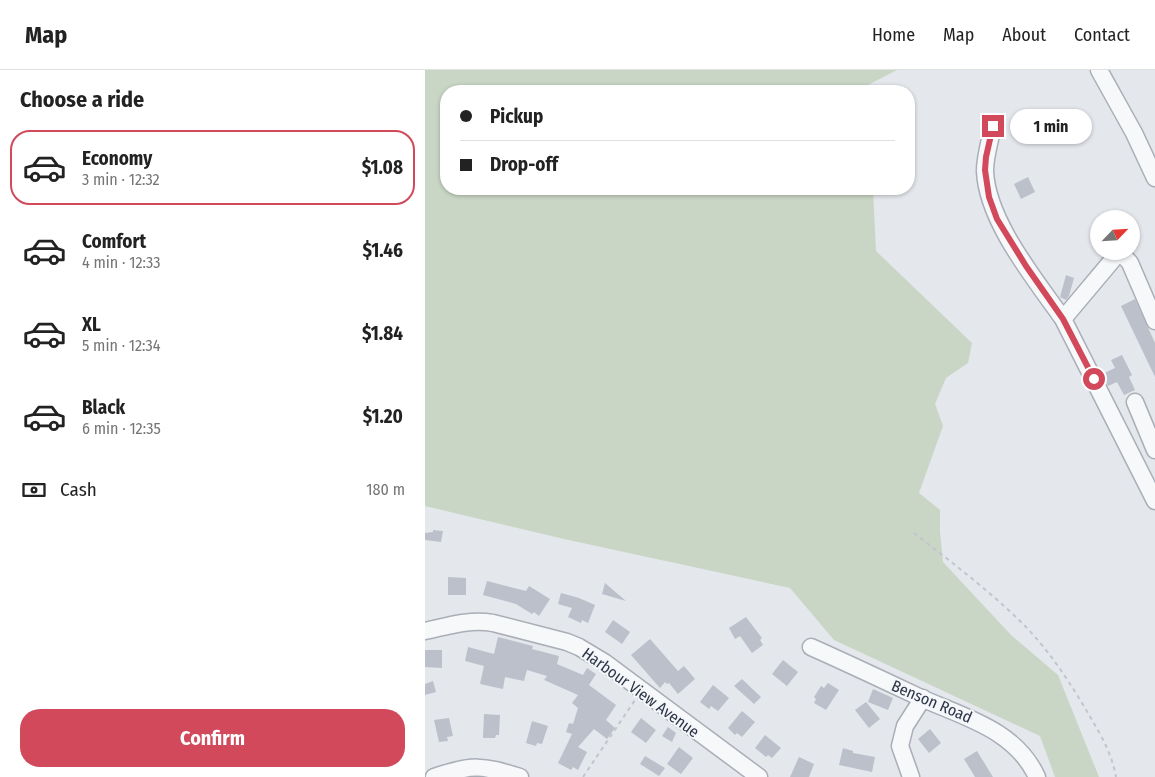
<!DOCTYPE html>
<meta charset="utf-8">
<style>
:root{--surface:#fff;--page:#f2f2f2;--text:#222;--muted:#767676;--line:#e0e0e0;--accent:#d1495b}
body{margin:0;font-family:"Fira Sans Condensed",sans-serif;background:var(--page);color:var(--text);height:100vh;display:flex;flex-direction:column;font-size:19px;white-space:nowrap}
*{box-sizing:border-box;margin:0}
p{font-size:16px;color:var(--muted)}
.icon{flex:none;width:28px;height:28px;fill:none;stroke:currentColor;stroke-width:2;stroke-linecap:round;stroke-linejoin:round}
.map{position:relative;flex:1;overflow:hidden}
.details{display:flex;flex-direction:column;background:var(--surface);width:425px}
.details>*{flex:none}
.banner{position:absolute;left:15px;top:15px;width:475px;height:110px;border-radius:20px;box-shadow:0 1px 4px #0004;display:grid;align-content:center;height:110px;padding:0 20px;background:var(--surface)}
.needle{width:32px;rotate:65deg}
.fabs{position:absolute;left:665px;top:140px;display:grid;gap:10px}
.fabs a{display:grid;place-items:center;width:50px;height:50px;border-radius:50%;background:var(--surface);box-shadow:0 1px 4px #0004;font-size:25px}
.end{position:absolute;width:22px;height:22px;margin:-11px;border:6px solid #d1495b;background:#fff;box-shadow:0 0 0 2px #fff}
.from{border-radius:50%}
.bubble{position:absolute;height:35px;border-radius:18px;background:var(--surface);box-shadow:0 1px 4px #0004;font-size:16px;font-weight:700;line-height:35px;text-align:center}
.banner b{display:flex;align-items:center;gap:18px;height:48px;font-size:19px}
.banner b+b{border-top:1px solid var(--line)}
.banner i{width:12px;height:12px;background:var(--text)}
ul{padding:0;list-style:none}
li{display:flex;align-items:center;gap:15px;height:75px;margin:0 10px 8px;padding:0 10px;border:2px solid transparent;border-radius:20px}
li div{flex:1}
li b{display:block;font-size:19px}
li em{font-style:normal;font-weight:700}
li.on{border-color:var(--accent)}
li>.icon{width:45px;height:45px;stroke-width:1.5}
h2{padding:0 20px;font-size:22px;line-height:60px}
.pay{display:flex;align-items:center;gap:12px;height:55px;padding:0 20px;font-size:19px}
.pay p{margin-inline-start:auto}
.button{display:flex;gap:10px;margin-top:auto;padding:10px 20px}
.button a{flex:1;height:58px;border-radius:20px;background:var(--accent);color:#fff;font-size:20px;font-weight:700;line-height:58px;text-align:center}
header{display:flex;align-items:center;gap:30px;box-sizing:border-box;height:70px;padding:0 25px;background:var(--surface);border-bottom:1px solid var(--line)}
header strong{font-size:24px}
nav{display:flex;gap:28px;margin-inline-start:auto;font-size:18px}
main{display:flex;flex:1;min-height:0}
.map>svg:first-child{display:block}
.green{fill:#c9d6c5}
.building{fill:#bbc0ca}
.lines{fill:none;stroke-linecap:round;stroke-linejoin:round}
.minor-casing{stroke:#a9aeb7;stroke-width:19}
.path{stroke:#c2c5cb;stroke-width:2;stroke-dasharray:4 4;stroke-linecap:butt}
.minor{stroke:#f7f8fa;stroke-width:16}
.route{stroke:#d1495b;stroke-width:6}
.labels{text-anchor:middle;stroke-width:4;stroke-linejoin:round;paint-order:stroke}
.street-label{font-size:16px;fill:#2b3445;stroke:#f4f6f9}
</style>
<header>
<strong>Map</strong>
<nav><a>Home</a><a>Map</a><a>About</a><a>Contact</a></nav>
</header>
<main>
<section class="details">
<h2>Choose a ride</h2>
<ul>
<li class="on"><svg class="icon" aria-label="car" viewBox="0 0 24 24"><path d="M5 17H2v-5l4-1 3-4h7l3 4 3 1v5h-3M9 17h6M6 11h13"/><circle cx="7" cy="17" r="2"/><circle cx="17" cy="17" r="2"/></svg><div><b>Economy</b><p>3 min · 12:32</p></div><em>$1.08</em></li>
<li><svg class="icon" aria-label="car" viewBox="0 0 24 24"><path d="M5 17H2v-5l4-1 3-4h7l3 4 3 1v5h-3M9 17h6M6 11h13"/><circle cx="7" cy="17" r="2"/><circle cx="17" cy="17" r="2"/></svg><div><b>Comfort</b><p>4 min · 12:33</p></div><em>$1.46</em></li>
<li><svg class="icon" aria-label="car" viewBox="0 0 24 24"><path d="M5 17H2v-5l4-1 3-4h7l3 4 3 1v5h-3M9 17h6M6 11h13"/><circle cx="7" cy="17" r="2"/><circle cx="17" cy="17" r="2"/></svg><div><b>XL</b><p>5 min · 12:34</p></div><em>$1.84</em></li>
<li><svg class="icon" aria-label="car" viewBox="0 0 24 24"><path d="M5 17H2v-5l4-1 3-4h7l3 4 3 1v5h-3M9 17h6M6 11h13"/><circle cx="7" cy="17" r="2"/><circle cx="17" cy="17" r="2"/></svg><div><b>Black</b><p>6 min · 12:35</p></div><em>$1.20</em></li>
</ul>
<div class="pay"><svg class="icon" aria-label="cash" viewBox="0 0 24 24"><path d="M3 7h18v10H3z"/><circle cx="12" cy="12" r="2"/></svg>Cash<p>180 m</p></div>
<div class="button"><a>Confirm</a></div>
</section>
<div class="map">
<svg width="730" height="707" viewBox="0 0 730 707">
<rect width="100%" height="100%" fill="#e4e7ec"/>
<path class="green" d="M0 0H472L443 15 444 21H21V119H448L451 181 547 273 543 293 521 308 510 334 518 356 494 423 515 440V462L518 492 586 565 633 605 674 707H630L615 666 409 570 365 518 139 469 0 436Z"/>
<path class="building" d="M603 107 610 122 596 129 589 114Z
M641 205 649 208 644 226 641 230 635 227Z
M710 229 730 273V307L696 236Z
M697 285 707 305 704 307 710 320 699 325 692 312 683 316 677 304 690 298 686 290Z
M8 460 18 461 16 472 0 470V463L8 462Z
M23 507 41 508V525H23Z
M62 511 101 521 104 516 125 529 114 546 109 542 107 544 91 534 58 525Z
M180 513 201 531 177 524Z
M136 523 154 528 170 535 163 553 157 550 156 553 143 547 147 538 133 534Z
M321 547 337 568 335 570 338 575 327 583 315 566 310 569 304 558Z
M188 550 205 562 197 574 180 562Z
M73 567 108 576 107 579 134 586 132 594 158 605 162 598 171 604 164 615 191 635 181 650 190 658 182 669 169 659 153 677 162 682 153 700 148 697 146 700 133 693 147 664 141 662 144 653 148 654 153 638 147 633 153 625 119 610 122 606 102 600 99 611 80 607 78 619 55 614 59 596 40 591 43 577 69 584Z
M225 569 253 601 259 596 270 609 253 624 244 613 242 614 240 612 235 618 206 585Z
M0 580H17V598L0 597Z
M358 590 373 602 362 616 347 604Z
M317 609 336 627 329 634 309 616Z
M8 611 11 622 0 625V614Z
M403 613 414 620 401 640 389 633 391 629 389 627 396 616 399 618Z
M288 615 304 628 293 641 286 636 284 639 275 632Z
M448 619 468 628 463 640 443 632Z
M441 632 455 649 444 658 430 640Z
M317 641 330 652 317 667 312 663 310 665 303 658Z
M59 644 75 645 74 665H71L70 668H58Z
M24 648 28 666 22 667 23 671 14 672 9 650Z
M216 648 231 660 221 673 206 662Z
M107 651 123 656 117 674 112 673 111 676 101 673Z
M243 657 251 663 247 672 237 666Z
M505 659 516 673 504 683 493 669Z
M340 665 356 678 347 688 343 685 341 687 330 678Z
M254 677 268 688 256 704 242 694Z
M418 678 428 681V683L450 687 447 702 414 695Z
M552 681 568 707H550L539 689Z
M220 686 240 698 234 706 215 694Z
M374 687 389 694 384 707H365Z"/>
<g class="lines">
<g class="minor-casing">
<path id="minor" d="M674 0 709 63 730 108
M568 56C565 71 560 86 560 101 562 151 610 209 638 249
M730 251 705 193C700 187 698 184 690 187L638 249 730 431
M710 332 730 380
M0 561C23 556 44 549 68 553L142 572 154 577 179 592 334 707
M386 577C422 593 458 610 494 627 538 647 590 659 612 707
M9 707C48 694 56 695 95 707
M486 707 475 676 480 656 498 628"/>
</g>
<path class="path" d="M489 463C525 491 562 519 594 550 622 577 645 612 664 645 676 665 687 684 691 707
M158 707 210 630"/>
<use href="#minor" class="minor"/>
</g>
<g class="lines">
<path class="route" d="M568 56 561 87 560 100 564 127 572 149 601 196 638 249 669 309"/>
</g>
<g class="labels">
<g class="street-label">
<text transform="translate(216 622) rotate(36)" y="6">Harbour View Avenue</text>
<text transform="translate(507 631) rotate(23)" y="6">Benson Road</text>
</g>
</g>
</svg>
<div class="fabs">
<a><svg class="needle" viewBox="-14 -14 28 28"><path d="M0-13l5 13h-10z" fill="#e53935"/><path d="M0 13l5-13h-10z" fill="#767676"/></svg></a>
</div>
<i class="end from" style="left:669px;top:309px"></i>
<i class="end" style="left:568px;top:56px"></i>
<div class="bubble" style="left:585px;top:39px;width:82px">1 min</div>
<div class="banner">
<b><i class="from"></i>Pickup</b>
<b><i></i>Drop-off</b>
</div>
</div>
</main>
